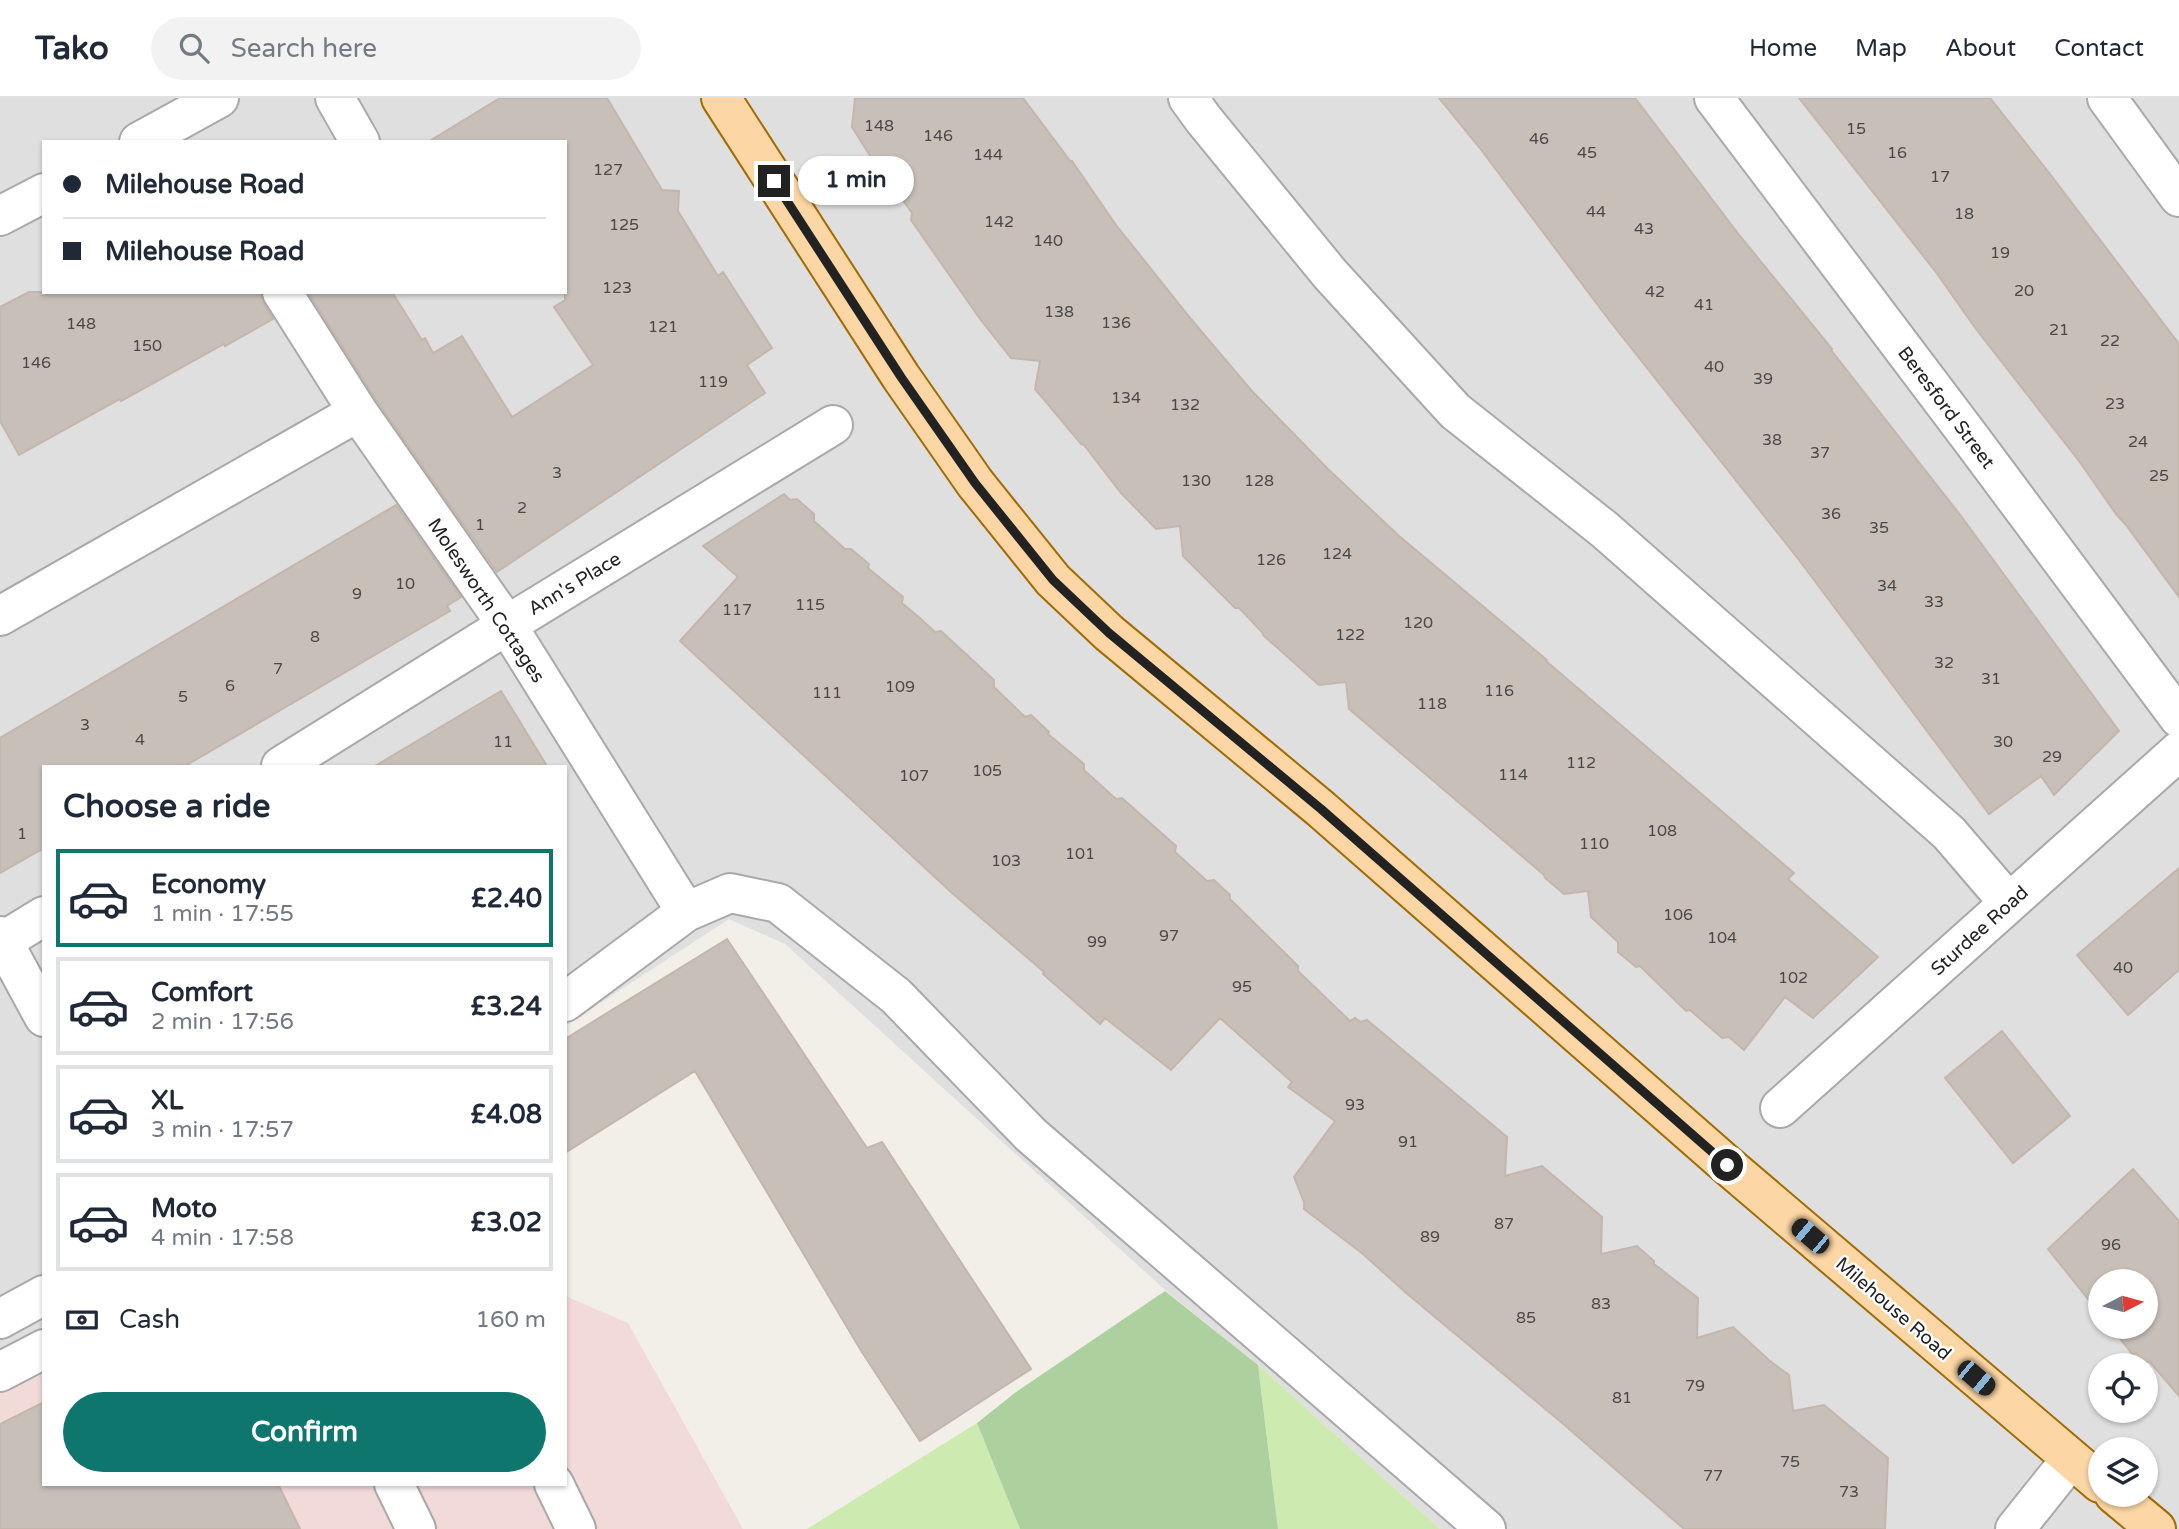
<!DOCTYPE html>
<meta charset="utf-8">
<style>
:root{--surface:#fff;--page:#f2f2f3;--text:#1f2937;--muted:#747a83;--line:#e0e1e3;--accent:#0f766e}
body{margin:0;font-family:"Varela Round",sans-serif;background:var(--page);color:var(--text);height:100vh;display:flex;flex-direction:column;font-size:26px;white-space:nowrap}
*{box-sizing:border-box;margin:0}
p{font-size:23px;color:var(--muted)}
.icon{flex:none;width:38px;height:38px;fill:none;stroke:currentColor;stroke-width:2;stroke-linecap:round;stroke-linejoin:round}
.map{position:relative;flex:1;overflow:hidden}
.sheet{position:absolute;left:42px;top:667px;width:525px;height:721px;display:flex;flex-direction:column;background:var(--surface);border-radius:0px;box-shadow:0 2px 5px #0004}
.sheet>*{flex:none}
.top-card{position:absolute;left:42px;top:42px;width:525px;height:154px;border-radius:0px;box-shadow:0 2px 5px #0004;display:grid;align-content:center;height:154px;padding:0 21px;background:var(--surface)}
.needle{width:46px;rotate:84deg}
.fabs{position:absolute;left:2088px;top:1171px;display:grid;gap:14px}
.fabs a{display:grid;place-items:center;width:70px;height:70px;border-radius:50%;background:var(--surface);box-shadow:0 2px 5px #0004;font-size:35px}
.end{position:absolute;width:32px;height:32px;margin:-16px;border:9px solid #222;background:#fff;box-shadow:0 0 0 4px #fff}
.from{border-radius:50%}
.bubble{position:absolute;height:49px;border-radius:24px;background:var(--surface);box-shadow:0 2px 5px #0004;font-size:23px;font-weight:800;line-height:49px;text-align:center}
.car{position:absolute;width:21px;height:42px;margin:-21px -10px;border-radius:9px;box-shadow:0 0 5px 2px #0007;background:linear-gradient(#222 24%,#8ab4d8 0 40%,#222 0 76%,#8ab4d8 0 86%,#222 0)}
.top-card b{display:flex;align-items:center;gap:24px;height:66px;font-size:26px}
.top-card b+b{border-top:2px solid var(--line)}
.top-card i{width:18px;height:18px;background:var(--text)}
ul{padding:0;list-style:none}
li{display:flex;align-items:center;gap:21px;height:98px;margin:0 14px 10px;padding:0 7px;border:4px solid var(--line);border-radius:0px}
li div{flex:1}
li b{display:block;font-size:26px}
li em{font-style:normal;font-weight:800}
li.selected{border-color:var(--accent)}
li>.icon{width:63px;height:63px;stroke-width:1.5}
h2{padding:0 21px;font-size:32px;line-height:84px}
.pay{display:flex;align-items:center;gap:18px;height:77px;padding:0 21px;font-size:26px}
.pay p{margin-inline-start:auto}
.action{display:flex;gap:14px;margin-top:auto;padding:14px 21px}
.action a{flex:1;height:80px;border-radius:42px;background:var(--accent);color:#fff;font-size:28px;font-weight:800;line-height:80px;text-align:center}
header{display:flex;align-items:center;gap:42px;box-sizing:border-box;height:98px;padding:0 35px;background:var(--surface);border-bottom:2px solid var(--line)}
header strong{font-size:33px}
nav{display:flex;gap:38px;margin-inline-start:auto;font-size:24px}
.search{width:490px;height:63px;background:var(--page);display:flex;align-items:center;gap:18px;box-sizing:border-box;padding:0 24px;border-radius:38px;color:var(--muted);font-size:26px}
.map>svg:first-child{display:block}
.residential{fill:#e0dfdf;fill-rule:evenodd}
.commercial{fill:#f2dad9}
.grass{fill:#cdebb0}
.forest{fill:#add19e}
.building{fill:#c7bfb8;stroke:#c4b6ab;stroke-width:2}
.lines{fill:none;stroke-linecap:round;stroke-linejoin:round}
.minor-casing{stroke:#a9a9a9;stroke-width:42}
.major-casing{stroke:#a06b00;stroke-width:42}
.minor{stroke:#fff;stroke-width:38}
.major{stroke:#fcd6a4;stroke-width:38}
.route{stroke:#222;stroke-width:9}
.labels{text-anchor:middle;stroke-width:5;stroke-linejoin:round;paint-order:stroke}
.number-label{font-size:16px;fill:#4b4948}
.street-label{font-size:19px;fill:#222;stroke:#fff}
</style>
<header>
<strong>Tako</strong>
<div class="search"><svg class="icon" aria-label="search" viewBox="0 0 24 24"><circle cx="10" cy="10" r="6"/><path d="M15 15l6 6"/></svg>Search here</div>
<nav><a>Home</a><a>Map</a><a>About</a><a>Contact</a></nav>
</header>
<div class="map">
<svg width="2179" height="1431" viewBox="0 0 2179 1431">
<rect width="100%" height="100%" fill="#f2efe9"/>
<path class="residential" d="M0 0H2179V1431H1440L1258 1267 1165 1192 785 846 729 821 565 928V668H44V1232L0 1254ZM44 44H565V194H44ZM2100 1183H2146V1228H2100ZM2100 1267H2146V1312H2100ZM2100 1351H2146V1396H2100Z"/>
<path class="commercial" d="M565 1198 628 1225 743 1431H0V1254L44 1232V1386H565Z"/>
<path class="grass" d="M1258 1267 1440 1431H1278Z
M977 1325 1020 1431H807Z"/>
<path class="forest" d="M1165 1193 1258 1267 1278 1431H1020L977 1325 1016 1294Z"/>
<path class="building" d="M500 0H607L662 92 679 93 678 113 718 178 723 174 772 250 747 267 765 295 497 474 376 302 308 194H392L422 242 425 240 433 255 462 238 512 319 593 267 554 209 565 202V44H428Z
M855 0H1023L1071 64 1072 63 1116 127 1191 221 1251 292 1328 371 1398 437 1547 562 1546 563 1794 775 1788 781 1878 859 1813 920 1785 899 1744 952 1729 939 1722 940 1690 912 1686 913 1640 868 1636 869 1618 854V844L1591 819 1588 793 1564 796 1545 780 1544 777 1349 611 1346 584 1319 587 1263 537 1262 534 1239 510H1235L1183 458 1180 428 1156 431 1121 395 1084 347 1081 346 1035 291 1040 263 1011 260 980 221 911 122 912 115 887 80H884L852 29Z
M1439 0H1635L1740 138 1832 251 1831 252 1961 418 2119 633 2054 697 2041 678 1989 716 1799 462 1609 222 1479 49Z
M1799 0H1990L2050 76 2179 246V499L2126 427 2116 416 2079 363 1976 231 1935 173Z
M29 194H260L264 206 273 221 225 248 224 246 121 303 120 301 19 357 0 323V209Z
M784 396 790 402 797 401 814 416V423L845 451H851L869 466 868 470 903 499 902 505 921 521 935 534 941 533 994 582V589L1025 619 1031 617 1049 634 1048 636 1084 666V672L1116 701 1122 700 1176 748 1175 754 1207 783 1214 782 1230 797V801L1298 868V873L1350 923 1355 920 1361 924 1367 922 1507 1039 1505 1078 1542 1068 1602 1119 1601 1156 1637 1148 1654 1163V1166L1698 1200 1697 1240 1733 1229 1770 1263 1789 1277 1793 1313 1824 1307 1888 1360 1885 1431H1684L1561 1324 1405 1194 1363 1156 1304 1111V1104L1294 1079 1335 1023 1288 989 1292 984 1220 920 1171 972 1105 920 1100 926 1043 876 1044 874 952 795 680 543 738 479 703 448Z
M396 407 461 499 447 508 450 513 185 668H44V750L0 775V640Z
M501 593 547 668H375Z
M2179 770V872L2128 917 2077 857Z
M727 841 867 1050 882 1044 1031 1271 920 1343 860 1251 695 973 565 1055V941Z
M2002 933 2070 1018 2013 1065 1945 980Z
M2133 1071 2179 1123V1298L2149 1263 2145 1267H2141L2110 1228H2146V1183H2100V1216L2048 1151Z
M44 1304V1386H278L300 1431H0V1326Z"/>
<g class="lines">
<g class="minor-casing">
<path id="minor" d="M335 0 360 44
M1188 0 1204 22 1330 176 1455 313 1605 432 1949 735 2009 805
M1714 0 1972 342 2179 620
M2107 0 2179 99
M139 44 219 0
M0 118 44 95
M282 194 358 314 507 527 686 814
M0 518 358 314
M281 668 507 527 833 327
M0 838 44 919
M0 845 44 818
M565 904 686 814 730 795 778 805 896 898 1031 1037 1486 1431
M1780 1010 2179 653
M0 1221 44 1197
M0 1274 44 1251
M394 1386 416 1431
M554 1386 576 1431
M2015 1431 2071 1361"/>
</g>
<g class="major-casing">
<path id="major" d="M721 0 901 279 975 385 1053 482 1109 535 1321 711 1727 1067 2100 1385
M2114 1396 2156 1431"/>
</g>
<use href="#minor" class="minor"/>
<use href="#major" class="major"/>
</g>
<g class="lines">
<path class="route" d="M774 83 901 279 975 385 1053 482 1109 535 1321 711 1727 1067"/>
</g>
<g class="labels">
<g class="number-label">
<text x="879" y="33">148</text>
<text x="1856" y="36">15</text>
<text x="938" y="43">146</text>
<text x="1539" y="46">46</text>
<text x="1587" y="60">45</text>
<text x="1897" y="60">16</text>
<text x="988" y="62">144</text>
<text x="608" y="77">127</text>
<text x="1940" y="84">17</text>
<text x="1596" y="119">44</text>
<text x="1964" y="121">18</text>
<text x="999" y="129">142</text>
<text x="624" y="132">125</text>
<text x="1644" y="136">43</text>
<text x="1048" y="148">140</text>
<text x="2000" y="160">19</text>
<text x="617" y="195">123</text>
<text x="2024" y="198">20</text>
<text x="1655" y="199">42</text>
<text x="1704" y="212">41</text>
<text x="1059" y="219">138</text>
<text x="1116" y="230">136</text>
<text x="81" y="231">148</text>
<text x="663" y="234">121</text>
<text x="2059" y="237">21</text>
<text x="2110" y="248">22</text>
<text x="147" y="253">150</text>
<text x="36" y="270">146</text>
<text x="1714" y="274">40</text>
<text x="1763" y="286">39</text>
<text x="713" y="289">119</text>
<text x="1126" y="305">134</text>
<text x="2115" y="311">23</text>
<text x="1185" y="312">132</text>
<text x="1772" y="347">38</text>
<text x="2138" y="349">24</text>
<text x="1820" y="360">37</text>
<text x="557" y="380">3</text>
<text x="2159" y="383">25</text>
<text x="1196" y="388">130</text>
<text x="1259" y="388">128</text>
<text x="522" y="415">2</text>
<text x="1831" y="421">36</text>
<text x="480" y="432">1</text>
<text x="1879" y="435">35</text>
<text x="1337" y="461">124</text>
<text x="1271" y="467">126</text>
<text x="405" y="491">10</text>
<text x="1887" y="493">34</text>
<text x="357" y="501">9</text>
<text x="1934" y="509">33</text>
<text x="810" y="512">115</text>
<text x="737" y="517">117</text>
<text x="1418" y="530">120</text>
<text x="1350" y="542">122</text>
<text x="315" y="544">8</text>
<text x="1944" y="570">32</text>
<text x="278" y="576">7</text>
<text x="1991" y="586">31</text>
<text x="230" y="593">6</text>
<text x="900" y="594">109</text>
<text x="1499" y="598">116</text>
<text x="827" y="600">111</text>
<text x="183" y="604">5</text>
<text x="1432" y="611">118</text>
<text x="85" y="632">3</text>
<text x="140" y="647">4</text>
<text x="503" y="649">11</text>
<text x="2003" y="649">30</text>
<text x="2052" y="664">29</text>
<text x="1581" y="670">112</text>
<text x="987" y="678">105</text>
<text x="1513" y="682">114</text>
<text x="914" y="683">107</text>
<text x="1662" y="738">108</text>
<text x="22" y="741">1</text>
<text x="1594" y="751">110</text>
<text x="1080" y="761">101</text>
<text x="1006" y="768">103</text>
<text x="1678" y="822">106</text>
<text x="1169" y="843">97</text>
<text x="1722" y="845">104</text>
<text x="1097" y="849">99</text>
<text x="2123" y="875">40</text>
<text x="1793" y="885">102</text>
<text x="1242" y="894">95</text>
<text x="1355" y="1012">93</text>
<text x="1408" y="1049">91</text>
<text x="1504" y="1131">87</text>
<text x="1430" y="1144">89</text>
<text x="2111" y="1152">96</text>
<text x="1601" y="1211">83</text>
<text x="1526" y="1225">85</text>
<text x="1695" y="1293">79</text>
<text x="1622" y="1305">81</text>
<text x="1790" y="1369">75</text>
<text x="1713" y="1383">77</text>
<text x="1849" y="1399">73</text>
</g>
<g class="street-label">
<text transform="translate(1947 309) rotate(53)" y="7">Beresford Street</text>
<text transform="translate(574 485) rotate(-31)" y="7">Ann's Place</text>
<text transform="translate(487 502) rotate(56)" y="7">Molesworth Cottages</text>
<text transform="translate(1979 832) rotate(-42)" y="7">Sturdee Road</text>
<text transform="translate(1894 1210) rotate(41)" y="7">Milehouse Road</text>
</g>
</g>
</svg>
<div class="fabs">
<a><svg class="needle" viewBox="-14 -14 28 28"><path d="M0-13l5 13h-10z" fill="#e53935"/><path d="M0 13l5-13h-10z" fill="#747a83"/></svg></a>
<a><svg class="icon" aria-label="locate" viewBox="0 0 24 24"><circle cx="12" cy="12" r="6"/><path d="M12 2v4M12 18v4M2 12h4M18 12h4"/></svg></a>
<a><svg class="icon" aria-label="layers" viewBox="0 0 24 24"><path d="M12 4l9 5-9 5-9-5zM3 14l9 5 9-5"/></svg></a>
</div>
<i class="end from" style="left:1727px;top:1067px"></i>
<i class="end" style="left:774px;top:83px"></i>
<div class="bubble" style="left:798px;top:58px;width:116px">1 min</div>
<i class="car" style="left:1810px;top:1138px;rotate:310deg"></i>
<i class="car" style="left:1976px;top:1280px;rotate:130deg"></i>
<div class="top-card">
<b><i class="from"></i>Milehouse Road</b>
<b><i></i>Milehouse Road</b>
</div>
<section class="sheet">
<h2>Choose a ride</h2>
<ul>
<li class="selected"><svg class="icon" aria-label="car" viewBox="0 0 24 24"><path d="M5 17H2v-5l4-1 3-4h7l3 4 3 1v5h-3M9 17h6M6 11h13"/><circle cx="7" cy="17" r="2"/><circle cx="17" cy="17" r="2"/></svg><div><b>Economy</b><p>1 min · 17:55</p></div><em>£2.40</em></li>
<li><svg class="icon" aria-label="car" viewBox="0 0 24 24"><path d="M5 17H2v-5l4-1 3-4h7l3 4 3 1v5h-3M9 17h6M6 11h13"/><circle cx="7" cy="17" r="2"/><circle cx="17" cy="17" r="2"/></svg><div><b>Comfort</b><p>2 min · 17:56</p></div><em>£3.24</em></li>
<li><svg class="icon" aria-label="car" viewBox="0 0 24 24"><path d="M5 17H2v-5l4-1 3-4h7l3 4 3 1v5h-3M9 17h6M6 11h13"/><circle cx="7" cy="17" r="2"/><circle cx="17" cy="17" r="2"/></svg><div><b>XL</b><p>3 min · 17:57</p></div><em>£4.08</em></li>
<li><svg class="icon" aria-label="car" viewBox="0 0 24 24"><path d="M5 17H2v-5l4-1 3-4h7l3 4 3 1v5h-3M9 17h6M6 11h13"/><circle cx="7" cy="17" r="2"/><circle cx="17" cy="17" r="2"/></svg><div><b>Moto</b><p>4 min · 17:58</p></div><em>£3.02</em></li>
</ul>
<div class="pay"><svg class="icon" aria-label="cash" viewBox="0 0 24 24"><path d="M3 7h18v10H3z"/><circle cx="12" cy="12" r="2"/></svg>Cash<p>160 m</p></div>
<div class="action"><a>Confirm</a></div>
</section>
</div>
